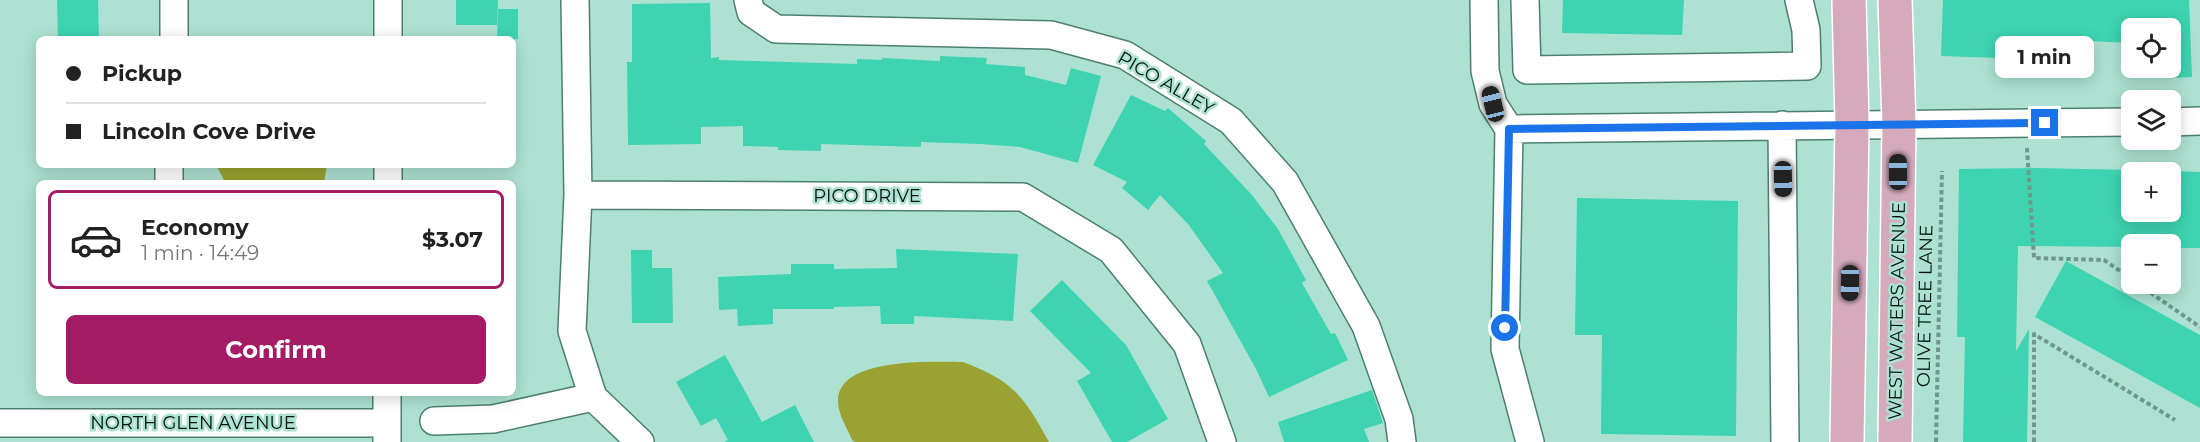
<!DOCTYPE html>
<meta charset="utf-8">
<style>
:root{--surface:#fff;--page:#f6f6f6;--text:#222;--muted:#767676;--line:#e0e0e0;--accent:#a41c66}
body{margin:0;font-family:Montserrat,sans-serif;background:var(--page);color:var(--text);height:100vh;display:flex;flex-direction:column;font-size:22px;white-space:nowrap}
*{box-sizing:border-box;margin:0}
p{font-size:20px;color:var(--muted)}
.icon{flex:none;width:33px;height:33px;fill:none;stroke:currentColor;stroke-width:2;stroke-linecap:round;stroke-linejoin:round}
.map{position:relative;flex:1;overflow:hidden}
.details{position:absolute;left:36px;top:180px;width:480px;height:216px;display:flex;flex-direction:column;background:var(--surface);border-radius:9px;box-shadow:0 3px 15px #0003}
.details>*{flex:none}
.guide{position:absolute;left:36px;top:36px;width:480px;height:132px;border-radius:9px;box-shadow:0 3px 15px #0003;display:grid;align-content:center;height:132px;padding:0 30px;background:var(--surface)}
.fabs{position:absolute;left:2121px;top:18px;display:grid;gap:12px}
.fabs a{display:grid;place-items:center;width:60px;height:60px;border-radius:9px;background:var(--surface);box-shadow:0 3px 15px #0003;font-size:30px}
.end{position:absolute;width:27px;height:27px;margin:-14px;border:8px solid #1a73e8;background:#fff;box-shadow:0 0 0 3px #fff}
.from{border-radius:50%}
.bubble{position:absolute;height:42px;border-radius:9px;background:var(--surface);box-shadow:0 3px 15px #0003;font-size:20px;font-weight:700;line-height:42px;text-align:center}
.car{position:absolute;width:18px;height:36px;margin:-18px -9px;border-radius:8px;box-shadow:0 0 4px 2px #0007;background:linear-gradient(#222 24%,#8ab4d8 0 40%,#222 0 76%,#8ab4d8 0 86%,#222 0)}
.guide b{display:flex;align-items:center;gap:21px;height:57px;font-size:22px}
.guide b+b{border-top:2px solid var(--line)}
.guide i{width:15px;height:15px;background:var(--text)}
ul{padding:10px 0 0;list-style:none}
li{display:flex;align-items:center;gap:18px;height:99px;margin:0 12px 9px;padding:0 18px;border:3px solid transparent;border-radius:9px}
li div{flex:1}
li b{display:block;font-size:22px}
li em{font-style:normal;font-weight:700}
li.active{border-color:var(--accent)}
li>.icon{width:54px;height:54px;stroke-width:1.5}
.button{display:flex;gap:12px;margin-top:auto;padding:12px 30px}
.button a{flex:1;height:69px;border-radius:9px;background:var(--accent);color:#fff;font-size:24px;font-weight:700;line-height:69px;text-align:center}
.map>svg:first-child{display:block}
.water{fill:#9aa331}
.building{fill:#3ed4b2}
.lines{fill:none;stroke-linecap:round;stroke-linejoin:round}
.minor-casing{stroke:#4d7f71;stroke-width:30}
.major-casing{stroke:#fff;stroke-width:36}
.path{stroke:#6f978b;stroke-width:4;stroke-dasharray:4.5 3;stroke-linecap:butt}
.minor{stroke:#fff;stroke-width:27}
.major{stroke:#d4aabc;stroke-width:33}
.route{stroke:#1a73e8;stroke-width:8}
.labels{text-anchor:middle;stroke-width:5;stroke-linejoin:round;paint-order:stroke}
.street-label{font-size:18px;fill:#01130e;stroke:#ade2d2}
</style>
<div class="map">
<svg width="2200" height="442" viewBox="0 0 2200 442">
<rect width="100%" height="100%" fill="#ade2d2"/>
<path class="water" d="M216 165H327L324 183H228L224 180Z
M963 362C1013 381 1023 395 1049 442H855L852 440C848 430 841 419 839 409 827 356 932 362 963 362Z"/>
<path class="building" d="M57 0H98L99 39H58Z
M456 0H498L497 25H456Z
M1563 0H1684L1682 35 1562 33Z
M1943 0H2189L2192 77 2170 78V28H2132V43L2088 41 2087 61 1941 56Z
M710 3 711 58 719 57V60L857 64V59L882 60V58L940 61V56L987 58 986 64 1025 67V75L1066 85 1071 68 1101 76 1078 163 1020 147 980 144 921 142V147L821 144V151L778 150V147L743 146V126L701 127V144L628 145 627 62H632V4Z
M498 9H518V39H497Z
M1131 95 1165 111 1168 108 1206 141 1204 144 1252 195 1278 229 1306 280 1302 283 1331 334 1335 333 1348 360 1269 397 1256 369 1207 281 1223 273 1188 224 1160 195 1148 210 1122 188 1127 182 1093 165Z
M2038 168 2132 170V212H2170V171L2200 172V248H2170V244H2132V247L2018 246 2016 351 2029 329 2027 442H1963L1965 337H1957L1959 169Z
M1577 198 1738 201 1736 436 1601 434 1602 335H1575Z
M896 249 1018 254 1013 321 914 316V324H881L880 306 834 307V309H773V324L738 326 737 309 719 310 718 277 791 274V264H834V269L897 268Z
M631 250H652V268H672L673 323H632Z
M2066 261 2200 335V408L2035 317Z
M1062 280 1126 345 1168 419 1127 442H1112L1077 381 1091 373 1030 311Z
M725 355 762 422 795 405 814 442H724L728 440 716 418 701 426 676 382Z
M1372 390 1383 423 1364 429 1369 442H1284L1278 422Z"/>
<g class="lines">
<g class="minor-casing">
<path id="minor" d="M575 0 578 195 1023 197 1111 250 1187 344 1222 442
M748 0 751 12 776 29 1051 35 1125 55 1231 121 1285 182 1366 326 1399 419 1402 442
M1484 0 1485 71 1493 104 1509 129 2132 122
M1525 0 1527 70 1807 66 1806 30 1799 0
M174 39V0
M388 39V0
M2170 122 2200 121
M1782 125 1785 442
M1509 129 1505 349 1530 442
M169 183V165
M388 183V165
M578 195 572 331 593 397 640 442
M434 421 493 419 593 397
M0 423H387
M387 442V393"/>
</g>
<g class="major-casing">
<path id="major" d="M1895 0 1899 124 1895 442
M1847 442 1852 124 1849 0"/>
</g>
<path class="path" d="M2027 148 2034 258 2104 260 2132 279
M2138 284 2200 327
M1936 442 1942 171
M2034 442V334L2175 420"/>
<use href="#minor" class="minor"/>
<use href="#major" class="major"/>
</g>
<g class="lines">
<path class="route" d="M1505 328 1509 129 2045 123"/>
</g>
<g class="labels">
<g class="street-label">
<text transform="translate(1166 83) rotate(30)" y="6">PICO ALLEY</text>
<text x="867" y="202">PICO DRIVE</text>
<text transform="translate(1925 306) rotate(-89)" y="6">OLIVE TREE LANE</text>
<text transform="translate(1897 311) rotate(-89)" y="6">WEST WATERS AVENUE</text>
<text x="193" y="429">NORTH GLEN AVENUE</text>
</g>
</g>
</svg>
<div class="fabs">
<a><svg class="icon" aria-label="locate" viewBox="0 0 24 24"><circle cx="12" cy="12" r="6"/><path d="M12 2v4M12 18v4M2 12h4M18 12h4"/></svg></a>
<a><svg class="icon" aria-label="layers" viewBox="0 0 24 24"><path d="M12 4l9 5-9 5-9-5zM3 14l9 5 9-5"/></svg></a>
<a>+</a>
<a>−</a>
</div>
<i class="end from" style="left:1505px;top:328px"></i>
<i class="end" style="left:2045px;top:123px"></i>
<div class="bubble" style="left:1995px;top:36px;width:99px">1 min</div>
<i class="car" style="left:1493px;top:104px;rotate:346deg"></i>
<i class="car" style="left:1898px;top:172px;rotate:0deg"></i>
<i class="car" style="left:1783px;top:179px;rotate:179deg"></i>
<i class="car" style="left:1850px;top:283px;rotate:181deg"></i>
<div class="guide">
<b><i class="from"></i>Pickup</b>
<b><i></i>Lincoln Cove Drive</b>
</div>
<section class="details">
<ul>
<li class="active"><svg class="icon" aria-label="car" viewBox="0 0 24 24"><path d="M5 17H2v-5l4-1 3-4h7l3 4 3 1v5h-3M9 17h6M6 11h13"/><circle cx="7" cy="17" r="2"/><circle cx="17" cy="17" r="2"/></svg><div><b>Economy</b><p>1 min · 14:49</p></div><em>$3.07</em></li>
</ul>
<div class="button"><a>Confirm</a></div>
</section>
</div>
